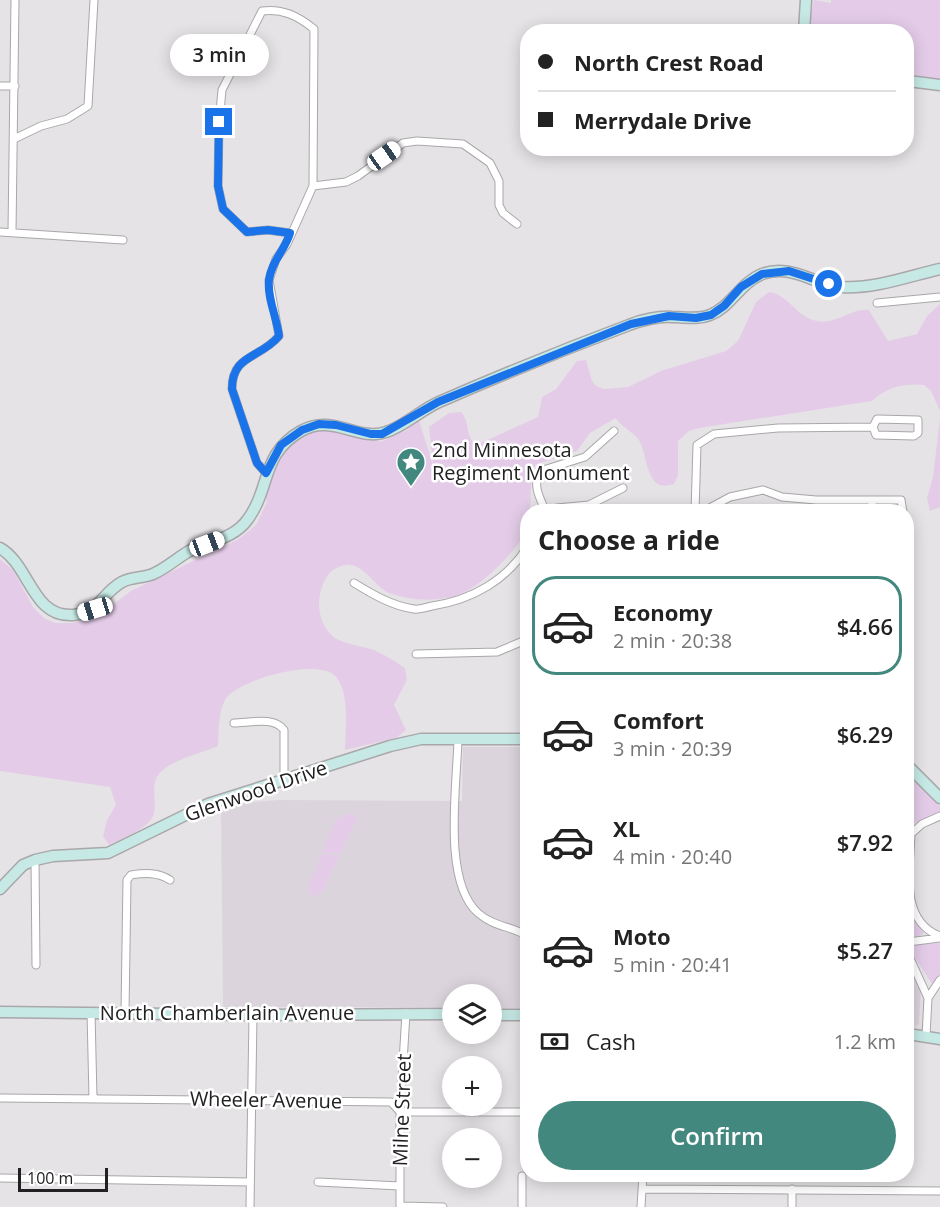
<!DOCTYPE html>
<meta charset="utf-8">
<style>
:root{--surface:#fff;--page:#f2f2f2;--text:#222;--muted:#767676;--line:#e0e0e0;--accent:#43887e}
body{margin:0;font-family:"Open Sans",sans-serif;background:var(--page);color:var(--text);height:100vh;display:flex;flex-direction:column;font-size:22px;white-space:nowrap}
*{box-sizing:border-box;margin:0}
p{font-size:20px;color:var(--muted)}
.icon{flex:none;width:33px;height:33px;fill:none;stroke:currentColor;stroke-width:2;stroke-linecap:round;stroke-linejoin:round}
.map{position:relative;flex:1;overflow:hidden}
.sheet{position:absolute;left:520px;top:504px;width:394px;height:678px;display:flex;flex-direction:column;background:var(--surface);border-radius:24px;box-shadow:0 3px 15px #0003}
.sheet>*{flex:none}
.banner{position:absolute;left:520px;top:24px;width:394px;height:132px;border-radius:24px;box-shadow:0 3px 15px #0003;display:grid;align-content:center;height:132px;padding:0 18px;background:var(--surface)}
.buttons{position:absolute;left:442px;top:984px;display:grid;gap:12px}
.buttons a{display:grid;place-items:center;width:60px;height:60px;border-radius:50%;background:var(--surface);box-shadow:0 3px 15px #0003;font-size:30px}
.scale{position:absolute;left:18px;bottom:15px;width:90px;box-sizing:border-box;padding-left:6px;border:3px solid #222122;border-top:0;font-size:16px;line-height:21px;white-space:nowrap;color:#222122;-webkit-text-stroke:4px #fff;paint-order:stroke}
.end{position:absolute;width:27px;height:27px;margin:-14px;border:8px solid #1a73e8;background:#fff;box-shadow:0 0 0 3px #fff}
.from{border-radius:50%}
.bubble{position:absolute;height:42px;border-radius:21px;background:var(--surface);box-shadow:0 3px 15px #0003;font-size:20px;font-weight:600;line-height:42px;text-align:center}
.car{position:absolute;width:18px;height:36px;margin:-18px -9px;border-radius:8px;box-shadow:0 0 4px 2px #0007;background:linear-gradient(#fff 24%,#345 0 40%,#fff 0 76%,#345 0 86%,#fff 0)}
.banner b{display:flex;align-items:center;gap:21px;height:57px;font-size:22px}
.banner b+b{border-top:2px solid var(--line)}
.banner i{width:15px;height:15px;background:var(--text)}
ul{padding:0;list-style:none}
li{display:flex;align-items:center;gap:18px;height:99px;margin:0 12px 9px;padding:0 6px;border:3px solid transparent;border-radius:24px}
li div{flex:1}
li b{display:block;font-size:22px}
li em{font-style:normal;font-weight:600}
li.current{border-color:var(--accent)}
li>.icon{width:54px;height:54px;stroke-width:1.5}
h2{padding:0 18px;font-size:27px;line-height:72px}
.pay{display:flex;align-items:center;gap:15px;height:66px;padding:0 18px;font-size:22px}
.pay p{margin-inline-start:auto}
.primary-button{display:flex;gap:12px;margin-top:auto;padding:12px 18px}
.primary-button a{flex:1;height:69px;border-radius:36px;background:var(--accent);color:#fff;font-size:24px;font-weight:600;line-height:69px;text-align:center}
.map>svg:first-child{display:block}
.built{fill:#dcd4dd}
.green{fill:#e4cce8}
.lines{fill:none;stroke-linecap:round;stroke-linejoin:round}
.street-casing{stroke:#a9a7a9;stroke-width:9}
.secondary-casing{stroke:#a9a7a9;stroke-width:13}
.street{stroke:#fff;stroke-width:7}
.secondary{stroke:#c6e9e5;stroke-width:10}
.route{stroke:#1a73e8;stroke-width:8}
.labels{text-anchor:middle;stroke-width:5;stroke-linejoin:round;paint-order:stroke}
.poi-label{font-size:20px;fill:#222122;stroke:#fff;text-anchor:start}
.street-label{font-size:20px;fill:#222122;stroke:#fff}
</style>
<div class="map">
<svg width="940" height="1207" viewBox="0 0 940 1207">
<rect width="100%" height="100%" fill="#e6e3e6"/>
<path class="built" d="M463 747H528V1008H492V994H453V1007H223L221 813 230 804 278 800 462 801Z
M908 961 921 985 919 1024 911 1029H908Z"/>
<path class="green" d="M814 0 831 3V0H940V79L908 75V32L812 31 811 15Z
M769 292C787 294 795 314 813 320 836 327 849 308 869 310L888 341 917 334 927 316 940 304V411L931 391 924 385C902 384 889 386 872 401L699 428 689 431 678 441V475L674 484C646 494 648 458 640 442 635 432 621 428 616 418L590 433 577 451 535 465C528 486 533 507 528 526 521 548 483 584 463 593 442 603 407 601 387 592 373 585 363 563 346 565 335 566 326 575 323 584 315 603 319 630 339 640 350 645 362 646 374 650 385 655 395 661 405 668L407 680 394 705 406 730 396 738 345 750C345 730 350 696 337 678 321 656 243 679 227 697 218 709 219 732 218 746 200 754 172 759 159 774 149 785 159 806 152 818 145 830 121 839 109 845L103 836 107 820 116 805 110 787 0 771V559L13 570 33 607 44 618 55 623H72L96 617 131 591 239 539 256 525 267 502C263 488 269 479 275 467 278 461 281 451 286 446 309 421 346 433 375 438L380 442 409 429V424L418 417 433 465 429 427 449 413 461 412C470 421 465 436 476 445L538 417 542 397 556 389 577 361 586 360 592 381 596 386 604 389 628 387 661 371 726 351 738 341 756 302Z
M940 418V507L930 511 927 498 933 477Z
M908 773 940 806V813L908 826Z
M345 814 358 816 341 853H321L336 820Z
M320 855H340L322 893 313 896 308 889C310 876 319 868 320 855Z
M908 903C911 914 922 922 924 933L919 936H908Z
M938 943 940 944V974L932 984 910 950 915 945Z"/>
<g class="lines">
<g class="street-casing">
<path id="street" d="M0 86H15
M16 138 41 126 67 119 88 106 94 0
M313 186 346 182 358 176 403 143 417 141 463 144 490 163 499 181V205L503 213 517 224
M0 232 123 240
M12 232 15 0
M877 303 940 297
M266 473 257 463 232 389C232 354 260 359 279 336L269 280 276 259 287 244 313 186 314 29C298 16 282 8 262 11L222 90 219 122 218 186 223 209 247 232 268 230 290 233
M872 500V512
M546 512C540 498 532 486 540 471L585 457 614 431
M551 512 557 508 589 505 623 488
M695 512 697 445 714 434 778 428 873 427 876 435 914 436 918 433V420L877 419 873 427
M702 512 730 497 763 490 782 497 816 500H901L903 512
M354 583C372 594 392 606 414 609 419 610 427 607 432 606 472 600 507 580 528 546
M416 654 497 652 528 639
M234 723C249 723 274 716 284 730V780
M458 739C457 785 442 881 478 913 494 927 511 926 528 936
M911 834C910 868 899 921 940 936
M911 834 922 824 940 816
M35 860 36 965
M908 942 940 938
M908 954 928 998
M91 1012 93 1098
M125 1012 127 880 131 875C145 873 158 872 170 880
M926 1036 928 998 940 980
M0 1098 391 1102 400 1112H528
M0 1178 250 1182
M318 1182 400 1186
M643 1189 940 1191
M401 1206 443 1207
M250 1207 253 1015
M400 1207V1112L406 1013
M522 1207V1176
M641 1207 643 1174
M792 1207V1189"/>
</g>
<g class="secondary-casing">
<path id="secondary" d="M804 32 806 0
M908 81 940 85
M0 548C30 565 32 618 73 615 99 613 102 593 122 582 131 577 144 578 153 574 167 568 178 557 191 550 211 541 235 538 248 519 271 487 261 454 301 431 333 413 358 442 386 432 403 427 421 410 439 402 501 375 565 349 629 325 641 320 659 316 672 317 685 317 698 320 710 315 731 307 740 283 762 274 791 263 814 285 842 287 875 289 909 276 940 269
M908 766 940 798
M0 889 23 865 35 860 53 856 108 853 208 804 390 746 421 739H528
M0 1012 253 1015 453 1014
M492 1015H528
M908 1034 940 1039"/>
</g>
<use href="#street" class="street"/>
<use href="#secondary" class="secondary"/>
</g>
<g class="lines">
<path class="route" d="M219 122 218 186 223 209 247 232 268 230 290 233C285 250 271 262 269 280 267 298 277 318 279 336 260 359 232 354 232 389L257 463 266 473 281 445 302 430 319 424 336 425 371 434H382L438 402 631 324 669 316 696 318 711 315 724 306 741 287 762 274 789 271 829 284"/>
</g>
<defs>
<g id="sight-pin" transform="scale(1.5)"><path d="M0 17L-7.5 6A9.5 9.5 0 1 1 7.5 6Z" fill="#43887e" stroke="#fff"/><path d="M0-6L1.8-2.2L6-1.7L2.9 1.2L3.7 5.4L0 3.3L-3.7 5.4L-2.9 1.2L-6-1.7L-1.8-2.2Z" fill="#fff"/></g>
</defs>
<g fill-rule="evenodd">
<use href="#sight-pin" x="411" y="462"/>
</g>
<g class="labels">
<g class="poi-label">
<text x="432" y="457">2nd Minnesota<tspan x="432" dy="23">Regiment Monument</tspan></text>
</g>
<g class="street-label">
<text transform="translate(256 791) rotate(-19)" y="7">Glenwood Drive</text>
<text x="227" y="1020">North Chamberlain Avenue</text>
<text transform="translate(266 1100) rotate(1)" y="7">Wheeler Avenue</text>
<text transform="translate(402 1110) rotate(-88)" y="7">Milne Street</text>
</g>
</g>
</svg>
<div class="buttons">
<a><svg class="icon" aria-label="layers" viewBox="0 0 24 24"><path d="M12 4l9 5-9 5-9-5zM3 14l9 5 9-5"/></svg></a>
<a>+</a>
<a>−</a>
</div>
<div class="scale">100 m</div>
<i class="end from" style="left:829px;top:284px"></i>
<i class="end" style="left:219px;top:122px"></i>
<div class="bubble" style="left:170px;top:34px;width:99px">3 min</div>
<i class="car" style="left:384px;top:156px;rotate:55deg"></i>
<i class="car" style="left:207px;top:544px;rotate:69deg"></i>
<i class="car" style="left:95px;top:609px;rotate:253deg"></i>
<div class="banner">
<b><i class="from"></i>North Crest Road</b>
<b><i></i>Merrydale Drive</b>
</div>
<section class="sheet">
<h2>Choose a ride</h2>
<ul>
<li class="current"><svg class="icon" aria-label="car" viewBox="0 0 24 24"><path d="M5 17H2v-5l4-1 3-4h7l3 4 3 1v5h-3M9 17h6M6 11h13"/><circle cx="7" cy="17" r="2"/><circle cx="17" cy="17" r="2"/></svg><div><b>Economy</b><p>2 min · 20:38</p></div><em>$4.66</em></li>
<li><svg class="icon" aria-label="car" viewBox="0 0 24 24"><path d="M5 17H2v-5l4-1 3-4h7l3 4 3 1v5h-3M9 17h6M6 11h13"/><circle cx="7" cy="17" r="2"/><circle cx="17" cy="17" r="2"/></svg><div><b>Comfort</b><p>3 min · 20:39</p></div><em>$6.29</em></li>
<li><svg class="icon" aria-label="car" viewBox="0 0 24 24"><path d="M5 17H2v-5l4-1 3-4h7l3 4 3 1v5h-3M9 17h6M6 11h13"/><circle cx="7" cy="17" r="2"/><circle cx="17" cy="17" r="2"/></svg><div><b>XL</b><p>4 min · 20:40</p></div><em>$7.92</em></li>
<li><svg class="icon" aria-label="car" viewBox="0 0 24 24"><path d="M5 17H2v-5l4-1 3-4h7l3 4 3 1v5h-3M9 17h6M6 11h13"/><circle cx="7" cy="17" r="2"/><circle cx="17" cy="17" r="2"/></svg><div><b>Moto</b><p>5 min · 20:41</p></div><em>$5.27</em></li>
</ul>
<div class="pay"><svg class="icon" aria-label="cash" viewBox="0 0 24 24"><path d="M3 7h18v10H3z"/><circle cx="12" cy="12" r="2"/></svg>Cash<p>1.2 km</p></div>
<div class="primary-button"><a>Confirm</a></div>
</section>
</div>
